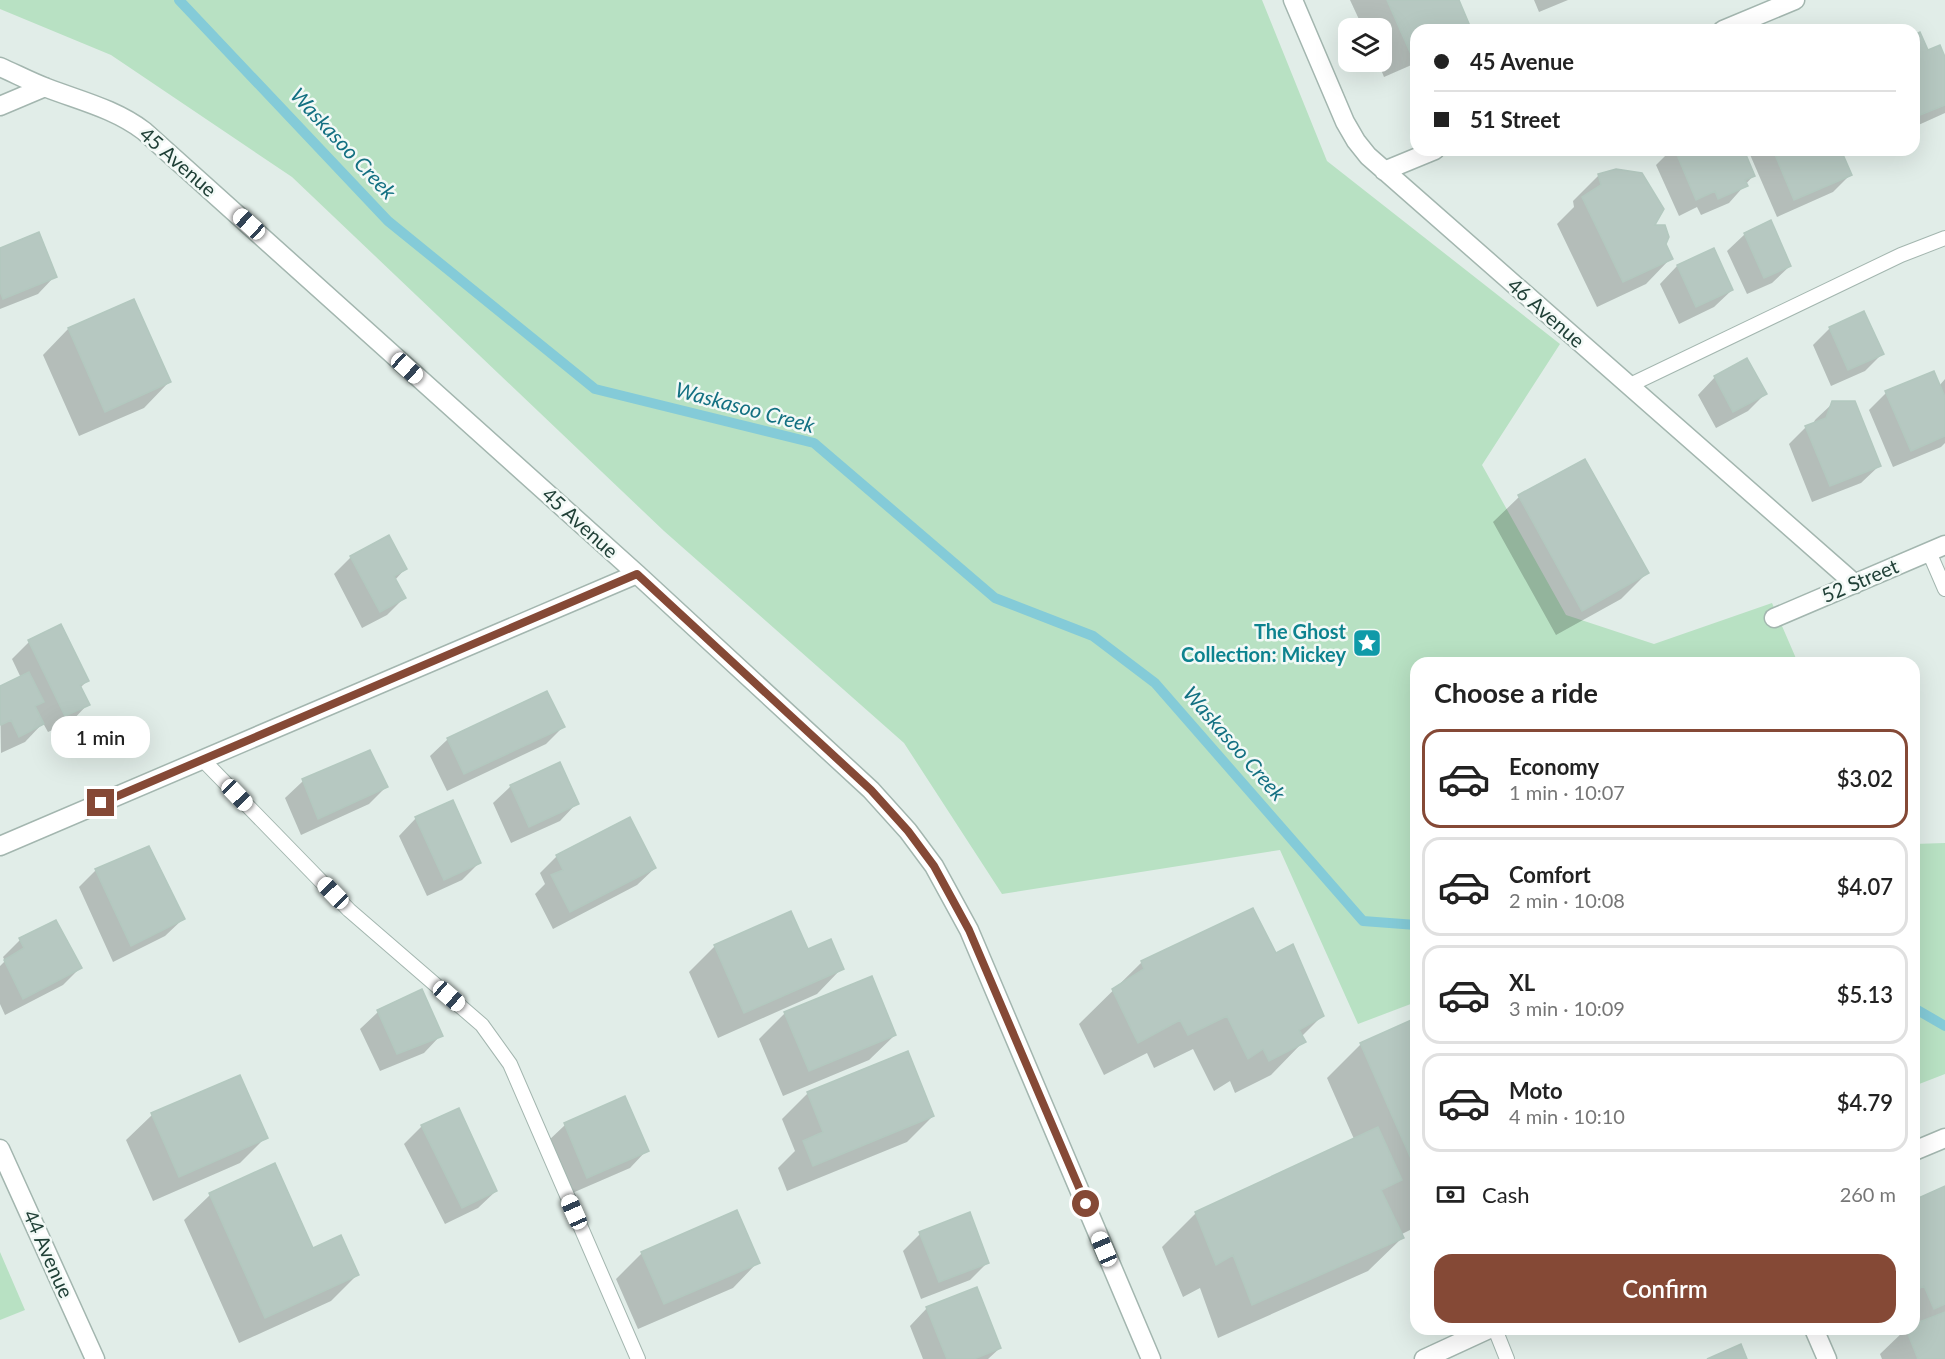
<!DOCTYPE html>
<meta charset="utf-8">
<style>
:root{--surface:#fff;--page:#f2f2f2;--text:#222;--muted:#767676;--line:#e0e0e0;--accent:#854936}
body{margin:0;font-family:Lato,sans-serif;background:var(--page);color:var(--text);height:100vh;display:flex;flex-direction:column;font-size:22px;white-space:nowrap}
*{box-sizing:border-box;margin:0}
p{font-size:20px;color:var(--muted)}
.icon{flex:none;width:33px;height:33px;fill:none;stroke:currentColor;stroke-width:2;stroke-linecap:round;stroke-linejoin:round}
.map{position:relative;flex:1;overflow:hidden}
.drawer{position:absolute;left:1410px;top:657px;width:510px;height:678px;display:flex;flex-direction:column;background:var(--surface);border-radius:18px;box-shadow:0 6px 24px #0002}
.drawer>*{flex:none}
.top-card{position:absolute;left:1410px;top:24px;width:510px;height:132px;border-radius:18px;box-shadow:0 6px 24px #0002;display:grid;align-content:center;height:132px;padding:0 24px;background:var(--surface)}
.tools{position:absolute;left:1338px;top:18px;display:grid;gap:12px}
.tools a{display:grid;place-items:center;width:54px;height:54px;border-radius:12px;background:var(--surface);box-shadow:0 6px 24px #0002;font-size:30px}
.end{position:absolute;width:27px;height:27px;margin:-14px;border:8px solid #854936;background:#fff;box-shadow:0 0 0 3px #fff}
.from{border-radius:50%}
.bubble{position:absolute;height:42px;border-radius:18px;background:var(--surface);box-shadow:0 6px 24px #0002;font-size:20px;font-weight:600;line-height:42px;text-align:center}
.car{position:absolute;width:18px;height:36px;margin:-18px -9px;border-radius:8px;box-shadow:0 0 4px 2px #0007;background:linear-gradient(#fff 24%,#345 0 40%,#fff 0 76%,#345 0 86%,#fff 0)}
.top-card b{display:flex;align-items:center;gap:21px;height:57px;font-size:22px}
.top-card b+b{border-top:2px solid var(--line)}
.top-card i{width:15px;height:15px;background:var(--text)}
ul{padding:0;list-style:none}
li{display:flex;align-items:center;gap:18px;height:99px;margin:0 12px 9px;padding:0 12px;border:3px solid var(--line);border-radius:18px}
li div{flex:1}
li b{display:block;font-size:22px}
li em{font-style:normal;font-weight:600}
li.on{border-color:var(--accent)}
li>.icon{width:54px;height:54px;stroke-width:1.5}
h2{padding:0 24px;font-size:27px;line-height:72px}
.pay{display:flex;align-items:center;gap:15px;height:66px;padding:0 24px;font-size:22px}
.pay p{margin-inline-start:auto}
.primary-button{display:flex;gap:12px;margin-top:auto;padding:12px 24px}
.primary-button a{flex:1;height:69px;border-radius:18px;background:var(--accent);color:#fff;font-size:24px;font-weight:600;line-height:69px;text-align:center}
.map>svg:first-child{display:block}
.green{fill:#b8e1c3}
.shadow{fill:#0003}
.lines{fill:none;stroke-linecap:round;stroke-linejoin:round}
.stream{stroke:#84cbd8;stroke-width:10}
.building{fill:#b6c8c1;stroke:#b3c8bf;stroke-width:1.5}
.lane-casing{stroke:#a3b6af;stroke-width:16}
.street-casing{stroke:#a3b6af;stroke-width:21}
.lane{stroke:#fff;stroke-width:14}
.street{stroke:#fff;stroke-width:18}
.route{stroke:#854936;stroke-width:8}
.labels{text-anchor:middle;stroke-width:5;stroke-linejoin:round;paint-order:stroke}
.street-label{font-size:20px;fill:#204037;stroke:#f2f9f6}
.culture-label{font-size:20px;font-weight:bold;fill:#0d838f;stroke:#f2f9f6;text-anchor:end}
.water-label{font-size:21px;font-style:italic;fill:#137082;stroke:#f2f9f6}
</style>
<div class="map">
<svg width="1945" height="1359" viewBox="0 0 1945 1359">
<rect width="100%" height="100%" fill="#e1ede8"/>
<path class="green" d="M0 0H1262L1327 161 1560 344 1482 465 1566 615 1654 644 1772 603 1798 663H1416V1002L1358 1024 1280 850 1002 894 904 743 664 531 292 177 111 55 0 9Z
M1945 843V1074L1914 1086V844Z
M0 1252 25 1310 0 1320Z"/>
<path class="shadow" d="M1350 0H1457L1469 25 1464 30H1416V63L1384 77 1378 62H1382V28H1363Z
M1534 0H1568L1539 12Z
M1914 36 1927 52 1945 60V113L1914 127Z
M1671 150H1742L1753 176 1729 203 1701 215 1697 207 1679 216 1656 165Z
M1748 150H1839L1850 175 1833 192 1777 217Z
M1617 170 1664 244 1671 258 1646 284 1597 307 1557 224 1574 207 1573 201 1598 176Z
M1745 234 1790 266 1772 283 1747 294 1727 251Z
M0 250 55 276 38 294 0 309Z
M1713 250 1732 290 1714 307 1679 324 1660 284 1677 266Z
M133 301 169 382 144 408 79 436 43 355 68 329Z
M1830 328 1882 354 1865 371 1831 386 1813 345Z
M1715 377 1765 394 1748 411 1716 428 1698 395Z
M1945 379V443L1941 447 1893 467 1869 410 1886 393 1939 386Z
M1833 403 1879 466 1861 483 1812 502 1789 444 1806 427 1813 424 1815 420Z
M1584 461 1647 573 1621 599 1556 635 1493 522 1519 497Z
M351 557 405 569 395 580 404 598 387 615 362 628 334 574Z
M29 642 87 681 80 688 88 704 71 722 48 732 43 723 25 742 1 753 0 688 21 678 12 659Z
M563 727 546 744 447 791 430 756 448 739Z
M370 752 386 787 369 804 301 835 285 798 303 781Z
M511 786 577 803 560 821 511 843 493 803Z
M416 818 480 862 462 880 427 896 399 836Z
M557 856 655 868 637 885 553 929 535 894 545 884 540 873Z
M96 870 183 919 165 936 113 962 79 887Z
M20 940 80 968 63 985 5 1015 0 1004V966L5 961 3 957Z
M715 946 808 951 842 968 817 994 718 1038 689 972Z
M1142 962 1322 1016 1301 1037 1304 1041 1271 1075 1235 1093 1230 1081 1214 1091 1193 1049 1154 1068 1147 1053 1104 1075 1079 1024Z
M421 991 441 1035 424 1053 380 1071 360 1029 378 1012Z
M785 1013 895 1035 869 1060 783 1096 759 1039Z
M1416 1020V1227L1400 1235 1402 1238 1368 1271 1218 1338 1200 1288 1183 1297 1162 1247 1196 1213 1354 1139 1327 1078 1360 1045Z
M808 1093 933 1116 907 1142 787 1191 778 1168 795 1151 782 1119Z
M624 1098 647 1150 630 1168 570 1194 547 1142 565 1125Z
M152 1115 266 1137 240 1163 153 1201 126 1140Z
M422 1126 496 1191 478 1208 445 1224 404 1144Z
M274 1165 312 1250 357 1275 331 1301 239 1343 184 1220 210 1195Z
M1945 1187V1359H1882L1880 1354 1906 1329H1914V1202Z
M920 1234 987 1263 970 1280 921 1299 903 1251Z
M642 1253 758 1262 733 1288 638 1329 616 1279Z
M927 1308 1000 1348 988 1359H923L910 1326Z"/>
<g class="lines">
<path class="stream" d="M179 0 388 221 595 389 814 443 995 598 1093 636 1155 683 1363 921 1416 925
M1914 1008 1945 1026"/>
</g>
<path class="building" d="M1387 0H1459L1470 26 1460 30H1416V50L1410 52Z
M1920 32 1928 50 1940 45 1945 57V105L1920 115 1914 100V35Z
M1675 150H1744L1755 176 1745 180 1748 186 1718 199 1715 191 1696 200Z
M1773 150H1841L1852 175 1794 200Z
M1616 169 1642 173 1664 209 1655 225H1665L1669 237 1666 244 1673 259 1623 282 1582 197 1601 185 1598 174Z
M1771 220 1791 266 1764 278 1744 233Z
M39 232 57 277 3 299 0 291V248Z
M1714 248 1733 290 1696 307 1677 265Z
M134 299 171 382 105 412 68 328Z
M1864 311 1884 354 1848 370 1829 327Z
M1747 358 1767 394 1733 412 1714 376Z
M1934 371 1945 397V436L1911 451 1885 391Z
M1832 401H1855L1881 466 1830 486 1805 426 1826 418Z
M1585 459 1649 573 1582 611 1518 495Z
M389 535 407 569 394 576 406 598 380 612 350 556Z
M61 624 89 681 80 685 90 705 65 716 28 640Z
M29 672 44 702 35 706 44 724 19 737 11 720 1 725 0 723V686Z
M547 691 565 727 464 774 447 738Z
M370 750 388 787 318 819 302 779Z
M560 762 579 804 529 827 510 785Z
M453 800 481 863 444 880 415 817Z
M630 817 656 868 570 912 551 875 563 870 556 855Z
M149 846 185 919 131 946 95 869Z
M1253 908 1276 953 1293 944 1324 1016 1299 1030 1306 1042 1269 1061 1263 1049 1248 1059 1227 1016 1188 1035 1180 1020 1138 1043 1112 989 1144 969 1141 961Z
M791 911 808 949 831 939 844 969 744 1013 714 945Z
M56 920 82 968 23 999 4 960 24 948 19 938Z
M872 976 896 1035 809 1071 784 1012Z
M422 989 443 1036 397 1054 377 1010Z
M1416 1018V1170L1360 1043Z
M908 1051 934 1116 813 1166 803 1141 823 1132 807 1092Z
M240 1075 268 1138 179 1177 151 1113Z
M625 1096 649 1151 587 1178 564 1123Z
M459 1108 497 1191 462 1208 421 1125Z
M1378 1127 1402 1180 1381 1190 1404 1238 1252 1305 1233 1255 1216 1265 1195 1212Z
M275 1163 313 1248 341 1235 359 1275 265 1318 209 1193Z
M1945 1186V1304L1934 1309 1924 1286 1914 1291V1200Z
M737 1210 760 1263 664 1304 641 1252Z
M970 1212 989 1263 939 1282 919 1232Z
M977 1287 1001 1348 974 1359H947L926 1307Z
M1945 1312V1359H1918L1906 1329H1914V1324Z
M1741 1344 1747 1359H1707Z"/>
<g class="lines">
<g class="lane-casing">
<path id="lane" d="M1628 386 1901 255 1945 238
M1929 552 1945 589
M203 760 349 910 482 1025 510 1064 638 1359
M1495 1329 1507 1359"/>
</g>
<g class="street-casing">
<path id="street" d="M1293 0 1345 122 1356 141 1368 156 1855 584
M1723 30 1795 0
M0 67C16 74 31 82 47 88 81 101 115 109 144 131L637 574 871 790 908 831 934 866 969 930 1151 1359
M0 106 45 87
M1384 171 1435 150
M1774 618 1945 545
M0 846 637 574
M0 1149 95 1359
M1914 1151 1945 1138
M1814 1329 1827 1359
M1424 1359 1489 1329"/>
</g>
<use href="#lane" class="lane"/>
<use href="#street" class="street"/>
</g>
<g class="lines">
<path class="route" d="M101 803 637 574 871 790 908 831 934 866 969 930 1086 1204"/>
</g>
<defs>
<g id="sight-square" transform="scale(1.5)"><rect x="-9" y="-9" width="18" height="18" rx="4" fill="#0f9aa8" stroke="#f2f9f6"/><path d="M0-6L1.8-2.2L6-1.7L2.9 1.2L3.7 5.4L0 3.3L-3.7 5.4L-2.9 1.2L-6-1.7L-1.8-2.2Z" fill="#fff"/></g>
</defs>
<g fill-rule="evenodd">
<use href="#sight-square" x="1367" y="643"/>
</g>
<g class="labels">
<g class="street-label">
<text transform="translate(178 162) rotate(41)" y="7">45 Avenue</text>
<text transform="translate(1546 313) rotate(41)" y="7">46 Avenue</text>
<text transform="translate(580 523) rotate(42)" y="7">45 Avenue</text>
<text transform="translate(1860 581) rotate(-23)" y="7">52 Street</text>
<text transform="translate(48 1254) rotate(66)" y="7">44 Avenue</text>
</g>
<g class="culture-label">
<text x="1346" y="639">The Ghost<tspan x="1346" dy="23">Collection: Mickey</tspan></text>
</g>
<g class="water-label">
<text transform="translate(343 144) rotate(47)" y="7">Waskasoo Creek</text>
<text transform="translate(745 408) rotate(15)" y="7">Waskasoo Creek</text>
<text transform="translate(1234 744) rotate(49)" y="7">Waskasoo Creek</text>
</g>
</g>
</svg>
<div class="tools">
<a><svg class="icon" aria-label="layers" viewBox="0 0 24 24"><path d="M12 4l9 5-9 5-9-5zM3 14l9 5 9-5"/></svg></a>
</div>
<i class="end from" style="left:1086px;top:1204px"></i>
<i class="end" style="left:101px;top:803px"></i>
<div class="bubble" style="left:51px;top:716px;width:99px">1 min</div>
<i class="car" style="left:249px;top:224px;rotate:312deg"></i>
<i class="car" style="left:407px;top:368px;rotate:132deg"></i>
<i class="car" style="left:237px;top:795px;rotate:136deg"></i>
<i class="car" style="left:333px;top:893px;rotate:316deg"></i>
<i class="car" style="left:449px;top:996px;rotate:131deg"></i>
<i class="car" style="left:574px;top:1212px;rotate:336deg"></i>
<i class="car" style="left:1104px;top:1249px;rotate:337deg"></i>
<div class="top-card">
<b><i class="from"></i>45 Avenue</b>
<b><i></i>51 Street</b>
</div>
<section class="drawer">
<h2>Choose a ride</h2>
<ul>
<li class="on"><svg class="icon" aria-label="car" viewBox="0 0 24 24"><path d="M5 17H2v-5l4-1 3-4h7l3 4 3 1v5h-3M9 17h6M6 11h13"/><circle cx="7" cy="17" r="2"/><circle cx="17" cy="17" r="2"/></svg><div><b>Economy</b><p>1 min · 10:07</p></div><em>$3.02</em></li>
<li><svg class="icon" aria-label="car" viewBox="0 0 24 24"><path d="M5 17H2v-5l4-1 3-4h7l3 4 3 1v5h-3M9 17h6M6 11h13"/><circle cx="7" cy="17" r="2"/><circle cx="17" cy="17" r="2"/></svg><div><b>Comfort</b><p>2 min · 10:08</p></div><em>$4.07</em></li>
<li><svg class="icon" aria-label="car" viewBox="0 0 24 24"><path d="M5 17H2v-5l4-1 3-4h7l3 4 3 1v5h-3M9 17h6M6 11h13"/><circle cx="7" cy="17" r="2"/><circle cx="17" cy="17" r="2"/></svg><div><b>XL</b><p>3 min · 10:09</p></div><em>$5.13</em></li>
<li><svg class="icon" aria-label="car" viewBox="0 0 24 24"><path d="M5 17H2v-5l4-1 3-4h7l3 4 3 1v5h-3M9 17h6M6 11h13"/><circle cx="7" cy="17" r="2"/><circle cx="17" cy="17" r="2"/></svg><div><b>Moto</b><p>4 min · 10:10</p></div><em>$4.79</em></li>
</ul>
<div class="pay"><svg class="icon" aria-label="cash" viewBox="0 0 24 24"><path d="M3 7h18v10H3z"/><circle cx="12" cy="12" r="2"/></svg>Cash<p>260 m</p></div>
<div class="primary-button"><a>Confirm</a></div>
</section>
</div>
